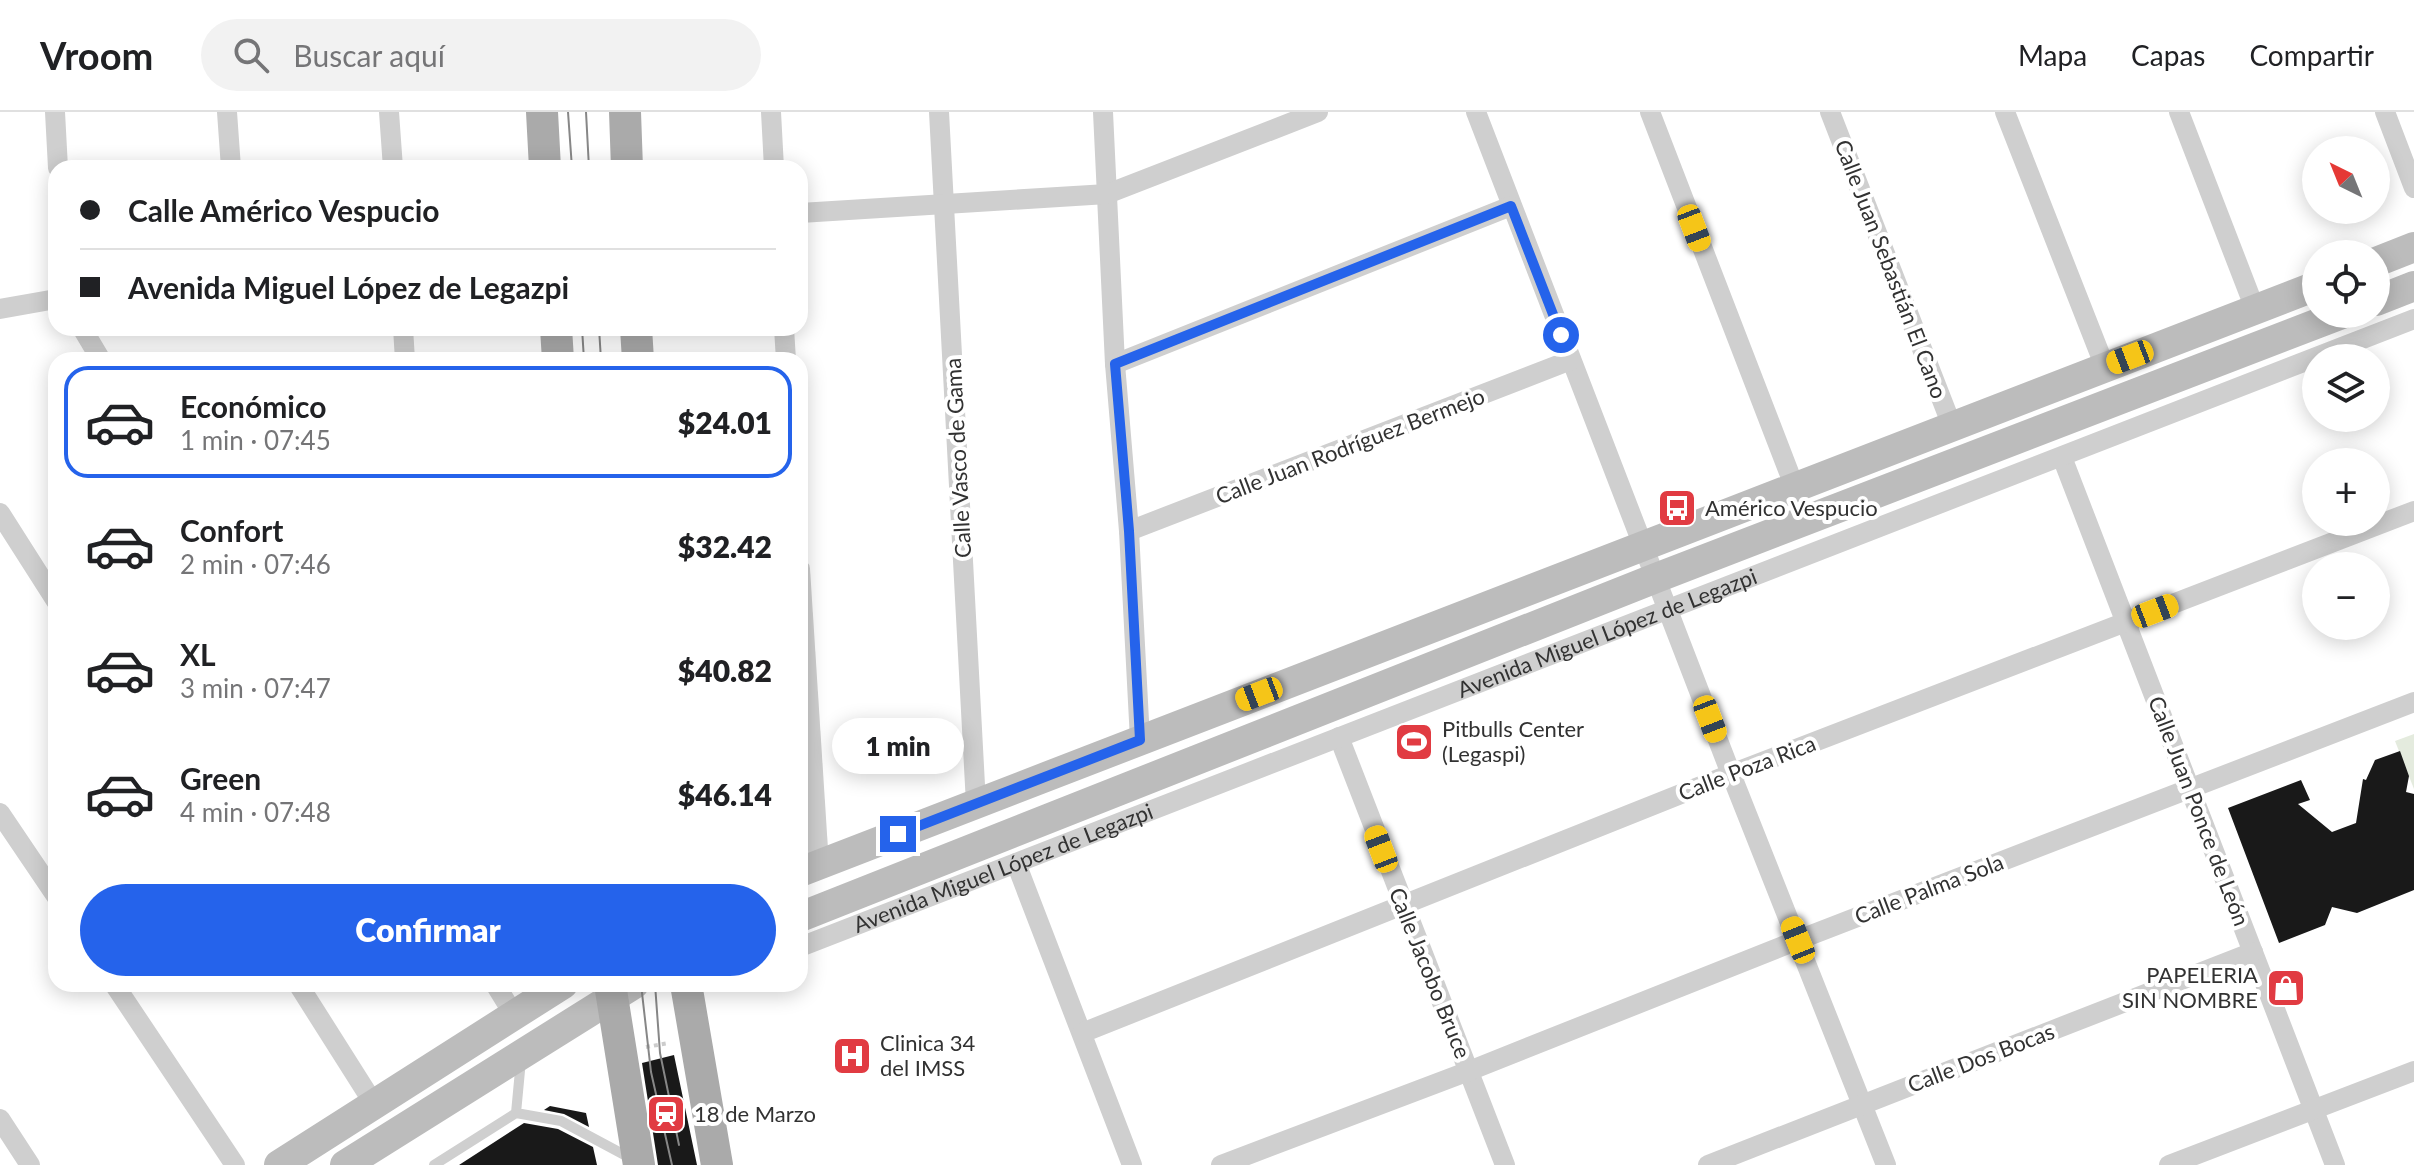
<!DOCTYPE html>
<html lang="es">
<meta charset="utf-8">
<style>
:root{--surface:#fff;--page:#f2f2f2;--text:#202124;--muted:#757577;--line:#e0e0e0;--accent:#2563eb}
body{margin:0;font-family:Lato,sans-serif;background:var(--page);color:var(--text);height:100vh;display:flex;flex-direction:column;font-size:30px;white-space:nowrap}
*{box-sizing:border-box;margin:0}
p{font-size:26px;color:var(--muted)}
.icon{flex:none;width:44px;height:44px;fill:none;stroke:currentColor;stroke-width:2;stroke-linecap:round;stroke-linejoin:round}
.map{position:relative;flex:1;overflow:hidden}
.panel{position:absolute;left:48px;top:240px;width:760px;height:640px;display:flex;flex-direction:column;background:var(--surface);border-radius:24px;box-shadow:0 4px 20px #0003}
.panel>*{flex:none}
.hud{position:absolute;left:48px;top:48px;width:760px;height:176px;border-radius:24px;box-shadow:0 4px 20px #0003;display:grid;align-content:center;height:176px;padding:0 32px;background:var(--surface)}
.needle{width:52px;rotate:317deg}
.buttons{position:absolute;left:2302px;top:24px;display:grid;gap:16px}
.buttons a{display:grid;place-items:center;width:88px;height:88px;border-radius:50%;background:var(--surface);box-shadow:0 4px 20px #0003;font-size:40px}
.end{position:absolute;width:36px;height:36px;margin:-18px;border:10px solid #2563eb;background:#fff;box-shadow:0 0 0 4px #fff}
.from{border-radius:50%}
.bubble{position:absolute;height:56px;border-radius:28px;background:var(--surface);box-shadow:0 4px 20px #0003;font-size:26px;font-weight:800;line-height:56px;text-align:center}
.car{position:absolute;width:24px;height:48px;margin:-24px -12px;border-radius:10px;box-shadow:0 0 6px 2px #0007;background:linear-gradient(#f5c518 24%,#345 0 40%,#f5c518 0 76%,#345 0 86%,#f5c518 0)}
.hud b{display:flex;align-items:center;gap:28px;height:76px;font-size:30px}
.hud b+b{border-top:2px solid var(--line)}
.hud i{width:20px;height:20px;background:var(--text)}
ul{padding:14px 0 0;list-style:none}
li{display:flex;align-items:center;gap:24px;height:112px;margin:0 16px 12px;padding:0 16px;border:4px solid transparent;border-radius:24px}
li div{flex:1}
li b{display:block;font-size:30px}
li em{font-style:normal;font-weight:800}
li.on{border-color:var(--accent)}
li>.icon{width:72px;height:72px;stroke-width:1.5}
.cta{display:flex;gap:16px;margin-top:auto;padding:16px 32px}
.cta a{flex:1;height:92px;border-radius:48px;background:var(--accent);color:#fff;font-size:32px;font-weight:800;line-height:92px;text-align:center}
header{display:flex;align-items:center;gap:48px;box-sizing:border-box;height:112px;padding:0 40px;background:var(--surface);border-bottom:2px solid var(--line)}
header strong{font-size:38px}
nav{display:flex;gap:44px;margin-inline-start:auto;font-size:28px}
.search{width:560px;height:72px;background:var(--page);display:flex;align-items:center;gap:20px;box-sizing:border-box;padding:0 28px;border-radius:44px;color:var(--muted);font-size:30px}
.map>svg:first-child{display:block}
.green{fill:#e4ebde}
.building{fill:#191919}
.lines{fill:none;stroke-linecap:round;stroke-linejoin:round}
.path{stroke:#ccc;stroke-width:4;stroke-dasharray:4 4;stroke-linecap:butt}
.service{stroke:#cfcfcf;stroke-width:10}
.minor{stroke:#cfcfcf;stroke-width:20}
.secondary{stroke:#bcbcbc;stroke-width:30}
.primary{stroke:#aaa;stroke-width:32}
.tram{stroke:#878787;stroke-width:2}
.route{stroke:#2563eb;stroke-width:10}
.labels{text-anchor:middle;stroke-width:8;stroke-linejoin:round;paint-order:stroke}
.street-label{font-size:22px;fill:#323232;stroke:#fff}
.poi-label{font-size:22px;fill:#323232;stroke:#fff;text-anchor:start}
</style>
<header>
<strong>Vroom</strong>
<div class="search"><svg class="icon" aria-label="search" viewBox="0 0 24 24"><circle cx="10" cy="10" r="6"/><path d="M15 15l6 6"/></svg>Buscar aquí</div>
<nav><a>Mapa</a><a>Capas</a><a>Compartir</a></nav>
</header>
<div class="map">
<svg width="2414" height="1053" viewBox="0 0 2414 1053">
<rect width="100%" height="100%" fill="#fff"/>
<path class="green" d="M2414 622V677L2395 629Z"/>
<path class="building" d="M2400 639 2409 664 2406 680 2414 682V778L2357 801 2332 795 2325 813 2279 831 2228 696 2301 668 2310 688 2298 692 2332 720 2356 711 2363 667 2366 668 2375 648Z
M674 943 697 1053H658L642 951Z
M550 994 586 1001 589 1015 564 1002 544 998Z
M524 1011 558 1017 593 1035 597 1053H459Z"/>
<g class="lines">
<path class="path" d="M646 935 669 931"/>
<path class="service" d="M516 1001 561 1009 632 1047
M434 1053 516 1001 521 948"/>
<g class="minor">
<path d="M55 0 58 56"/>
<path d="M227 0 231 56"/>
<path d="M389 0 393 56"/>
<path d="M771 0 774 56"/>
<path d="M939 0 976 692"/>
<path d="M1103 0 1115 252 1129 419 1140 628"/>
<path d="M1476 0 1731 662 1886 1053"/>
<path d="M1650 0 1795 376"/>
<path d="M1830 0 1952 314"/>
<path d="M2005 0 2105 255"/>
<path d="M2179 0 2255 197"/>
<path d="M2385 0 2414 76"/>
<path d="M800 101 1107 82 1318 0"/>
<path d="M0 197 56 187"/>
<path d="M82 216 101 248"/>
<path d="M403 216 405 248"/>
<path d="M784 216 786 248"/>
<path d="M1115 252 1511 94"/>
<path d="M2062 345 2335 1053"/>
<path d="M0 401 56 489"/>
<path d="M1129 419 1571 248"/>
<path d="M800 457 819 753"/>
<path d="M1339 625 1505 1053"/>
<path d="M0 701 56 784"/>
<path d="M1016 751 1132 1053"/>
<path id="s1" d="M800 835 2414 207"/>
<path d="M114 872 235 1053"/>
<path d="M298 872 374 992"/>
<path d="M495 872 514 903"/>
<path d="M1082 921 1731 662 2414 399"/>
<path d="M0 1007 30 1053"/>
<path d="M1221 1053 1469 959 1798 828 2414 590"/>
<path d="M1708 1053 2253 840"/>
<path d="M2169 1053 2414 959"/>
</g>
<path class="secondary" d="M2376 150 2414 135
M2376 189 2414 174
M800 760 2316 174
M800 805 1656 466 2342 202
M279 1053 563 872
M345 1053 634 872"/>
<path class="primary" d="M542 0 545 56
M625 0 627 56
M556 216 558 248
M636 216 638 248
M610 872 639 1053
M686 872 717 1053"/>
<path class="tram" d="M568 0 572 56
M586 0 589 56
M582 216 584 248
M599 216 601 248
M641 872 651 960 672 1053
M655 872 660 941 679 1033"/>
</g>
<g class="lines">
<path class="route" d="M898 722 1140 628 1129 419 1115 252 1511 94 1561 223"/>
</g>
<defs>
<g id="bus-square" transform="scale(2)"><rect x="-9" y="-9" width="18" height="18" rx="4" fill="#e13b42" stroke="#fff"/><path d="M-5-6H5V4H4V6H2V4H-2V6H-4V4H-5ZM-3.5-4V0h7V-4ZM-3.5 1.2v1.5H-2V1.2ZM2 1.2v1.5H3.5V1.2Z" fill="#fff"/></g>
<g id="stadium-square" transform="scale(2)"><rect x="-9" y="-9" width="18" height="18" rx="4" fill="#e13b42" stroke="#fff"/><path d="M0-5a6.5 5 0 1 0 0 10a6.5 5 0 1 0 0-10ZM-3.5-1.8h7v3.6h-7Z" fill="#fff"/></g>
<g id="shop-square" transform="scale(2)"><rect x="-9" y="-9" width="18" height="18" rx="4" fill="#e13b42" stroke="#fff"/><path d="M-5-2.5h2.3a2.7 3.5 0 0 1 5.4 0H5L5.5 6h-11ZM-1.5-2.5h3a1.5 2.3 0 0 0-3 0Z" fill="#fff"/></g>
<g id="hospital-square" transform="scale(2)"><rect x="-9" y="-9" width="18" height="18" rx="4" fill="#e13b42" stroke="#fff"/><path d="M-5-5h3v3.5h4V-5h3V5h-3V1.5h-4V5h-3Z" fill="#fff"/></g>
<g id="station-square" transform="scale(2)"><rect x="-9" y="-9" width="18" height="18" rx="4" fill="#e13b42" stroke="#fff"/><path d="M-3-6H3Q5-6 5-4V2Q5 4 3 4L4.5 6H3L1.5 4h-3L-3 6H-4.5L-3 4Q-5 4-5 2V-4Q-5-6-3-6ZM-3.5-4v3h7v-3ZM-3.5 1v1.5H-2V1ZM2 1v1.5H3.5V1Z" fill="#fff"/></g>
</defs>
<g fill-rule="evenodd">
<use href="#bus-square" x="1677" y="396"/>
<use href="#stadium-square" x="1414" y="630"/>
<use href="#shop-square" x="2286" y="876"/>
<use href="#hospital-square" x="852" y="944"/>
<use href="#station-square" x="666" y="1002"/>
</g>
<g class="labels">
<g class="street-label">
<text transform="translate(1891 157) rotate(69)" y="8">Calle Juan Sebastián El Cano</text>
<text transform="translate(1350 334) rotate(-21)" y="8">Calle Juan Rodríguez Bermejo</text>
<text transform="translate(958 346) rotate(-93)" y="8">Calle Vasco de Gama</text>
<text dy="8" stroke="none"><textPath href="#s1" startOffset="866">Avenida Miguel López de Legazpi</textPath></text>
<text transform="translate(1747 656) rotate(-21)" y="8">Calle Poza Rica</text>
<text transform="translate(2199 699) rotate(69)" y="8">Calle Juan Ponce de León</text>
<text dy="8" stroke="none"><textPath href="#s1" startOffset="218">Avenida Miguel López de Legazpi</textPath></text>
<text transform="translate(1929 777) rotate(-21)" y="8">Calle Palma Sola</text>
<text transform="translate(1430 861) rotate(68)" y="8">Calle Jacobo Bruce</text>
<text transform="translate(1981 946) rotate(-21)" y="8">Calle Dos Bocas</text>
</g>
<g class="poi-label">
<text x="1705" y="404">Américo Vespucio</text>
<text x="1442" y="625">Pitbulls Center<tspan x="1442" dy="25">(Legaspi)</tspan></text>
<text x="2258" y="871" text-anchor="end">PAPELERIA<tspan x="2258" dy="25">SIN NOMBRE</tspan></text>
<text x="880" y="939">Clinica 34<tspan x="880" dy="25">del IMSS</tspan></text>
<text x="694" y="1010">18 de Marzo</text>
</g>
</g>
</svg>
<div class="buttons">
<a><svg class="needle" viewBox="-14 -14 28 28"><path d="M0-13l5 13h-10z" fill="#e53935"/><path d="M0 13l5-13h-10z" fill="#757577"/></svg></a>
<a><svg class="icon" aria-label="locate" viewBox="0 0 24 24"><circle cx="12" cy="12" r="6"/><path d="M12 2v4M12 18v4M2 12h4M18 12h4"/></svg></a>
<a><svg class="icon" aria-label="layers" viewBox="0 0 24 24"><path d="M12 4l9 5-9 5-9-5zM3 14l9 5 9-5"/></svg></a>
<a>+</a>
<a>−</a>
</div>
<i class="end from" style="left:1561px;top:223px"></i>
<i class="end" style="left:898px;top:722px"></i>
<div class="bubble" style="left:832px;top:606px;width:132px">1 min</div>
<i class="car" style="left:1694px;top:116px;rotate:159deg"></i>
<i class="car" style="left:2130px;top:245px;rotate:249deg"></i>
<i class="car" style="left:2155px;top:499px;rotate:69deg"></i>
<i class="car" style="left:1259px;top:582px;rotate:249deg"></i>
<i class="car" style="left:1710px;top:607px;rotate:159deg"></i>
<i class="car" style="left:1381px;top:737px;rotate:339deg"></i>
<i class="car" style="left:1798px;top:828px;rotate:338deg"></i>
<div class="hud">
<b><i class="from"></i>Calle Américo Vespucio</b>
<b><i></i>Avenida Miguel López de Legazpi</b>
</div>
<section class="panel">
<ul>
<li class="on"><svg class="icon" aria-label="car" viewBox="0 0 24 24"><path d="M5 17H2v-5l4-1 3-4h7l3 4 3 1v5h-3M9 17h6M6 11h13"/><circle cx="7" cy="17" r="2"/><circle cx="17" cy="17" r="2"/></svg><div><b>Económico</b><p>1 min · 07:45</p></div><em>$24.01</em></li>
<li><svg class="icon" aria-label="car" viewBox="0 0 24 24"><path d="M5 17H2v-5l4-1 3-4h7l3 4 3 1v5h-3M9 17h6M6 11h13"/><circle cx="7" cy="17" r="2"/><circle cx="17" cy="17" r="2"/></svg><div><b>Confort</b><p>2 min · 07:46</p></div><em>$32.42</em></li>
<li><svg class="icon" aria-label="car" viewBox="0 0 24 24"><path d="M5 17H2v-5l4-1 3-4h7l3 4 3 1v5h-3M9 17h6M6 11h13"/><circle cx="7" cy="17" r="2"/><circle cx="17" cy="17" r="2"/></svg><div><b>XL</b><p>3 min · 07:47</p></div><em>$40.82</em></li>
<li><svg class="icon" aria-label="car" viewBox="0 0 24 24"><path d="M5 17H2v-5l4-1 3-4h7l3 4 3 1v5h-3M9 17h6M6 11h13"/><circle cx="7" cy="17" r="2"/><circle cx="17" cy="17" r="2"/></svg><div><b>Green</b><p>4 min · 07:48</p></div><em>$46.14</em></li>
</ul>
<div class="cta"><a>Confirmar</a></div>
</section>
</div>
